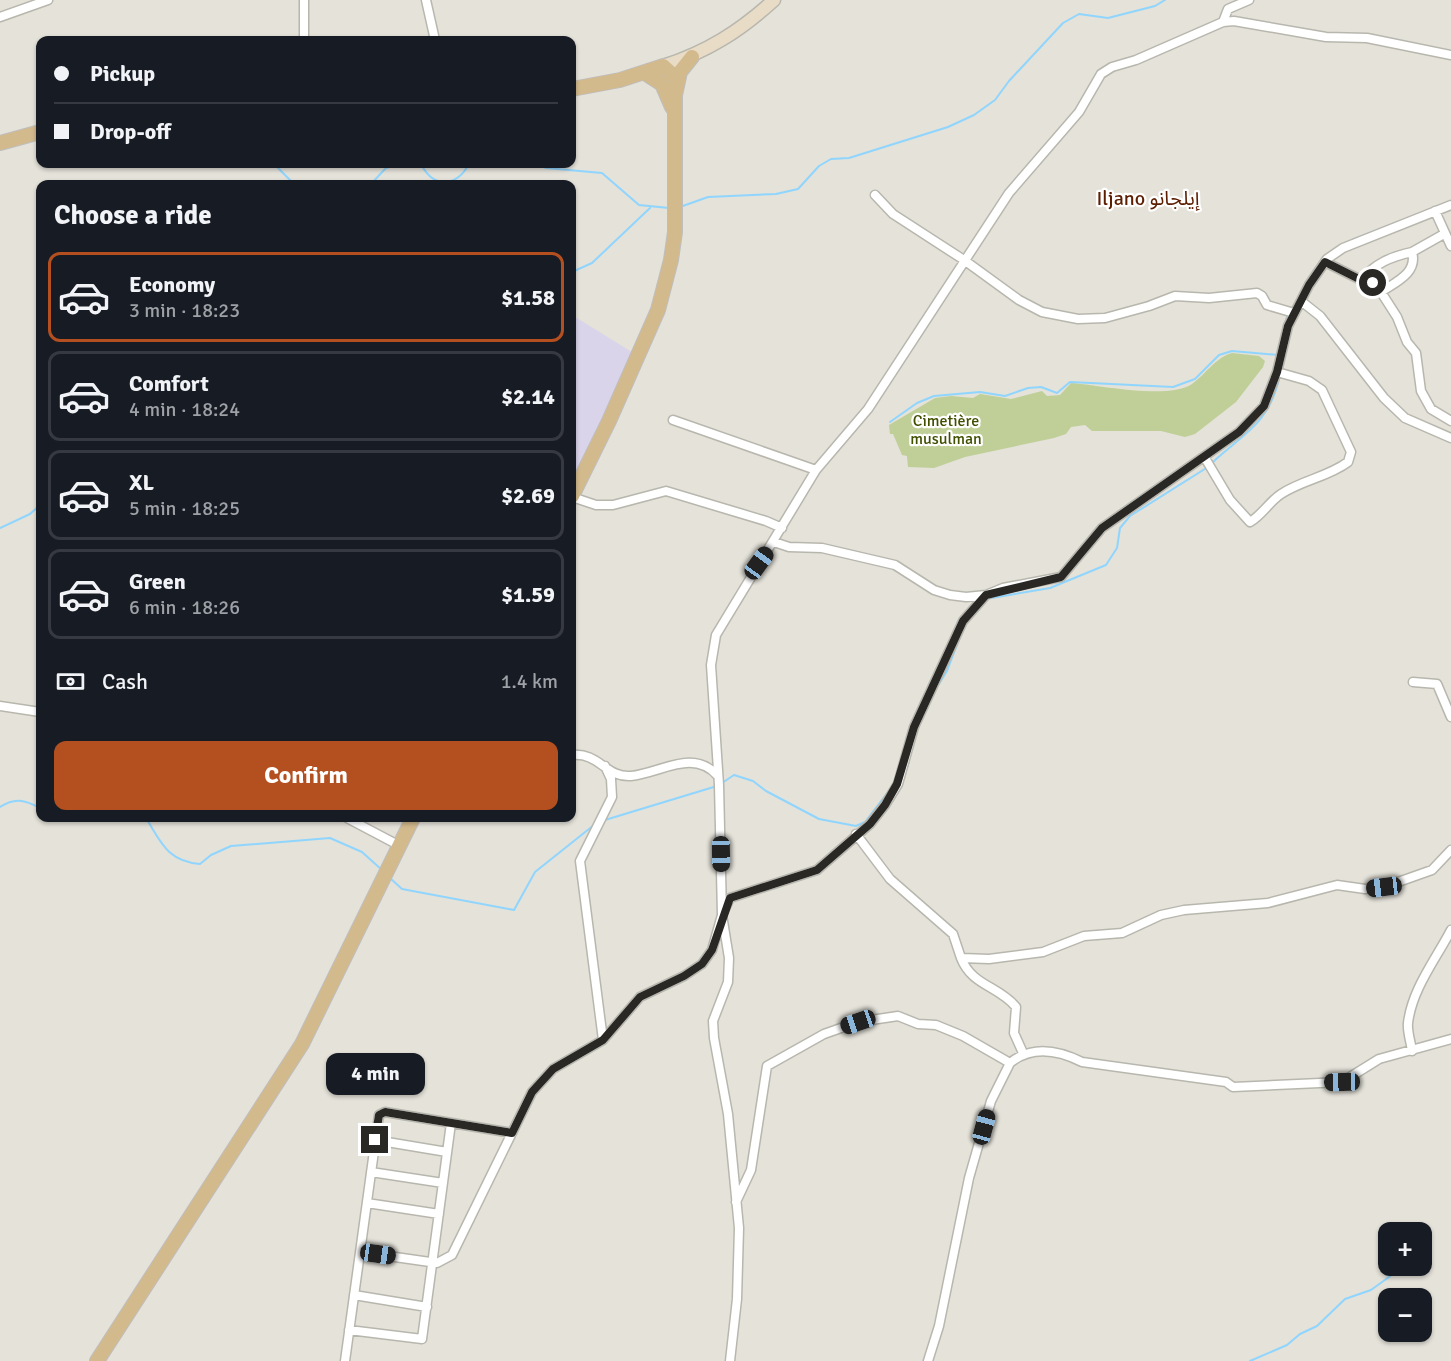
<!DOCTYPE html>
<meta charset="utf-8">
<style>
:root{--surface:#171b24;--page:#242831;--text:#f1f3f6;--muted:#9ea1a6;--line:#363941;--accent:#b44f1f}
body{margin:0;font-family:Signika,"Noto Sans Arabic",sans-serif;background:var(--page);color:var(--text);height:100vh;display:flex;flex-direction:column;font-size:22px;white-space:nowrap}
*{box-sizing:border-box;margin:0}
p{font-size:20px;color:var(--muted)}
.icon{flex:none;width:33px;height:33px;fill:none;stroke:currentColor;stroke-width:2;stroke-linecap:round;stroke-linejoin:round}
.map{position:relative;flex:1;overflow:hidden}
.side{position:absolute;left:36px;top:180px;width:540px;height:642px;display:flex;flex-direction:column;background:var(--surface);border-radius:12px;box-shadow:0 2px 4px #0004}
.side>*{flex:none}
.top-card{position:absolute;left:36px;top:36px;width:540px;height:132px;border-radius:12px;box-shadow:0 2px 4px #0004;display:grid;align-content:center;height:132px;padding:0 18px;background:var(--surface)}
.buttons{position:absolute;left:1378px;top:1222px;display:grid;gap:12px}
.buttons a{display:grid;place-items:center;width:54px;height:54px;border-radius:12px;background:var(--surface);box-shadow:0 2px 4px #0004;font-size:30px}
.end{position:absolute;width:27px;height:27px;margin:-14px;border:8px solid #292825;background:#fff;box-shadow:0 0 0 3px #fff}
.from{border-radius:50%}
.bubble{position:absolute;height:42px;border-radius:12px;background:var(--surface);box-shadow:0 2px 4px #0004;font-size:20px;font-weight:700;line-height:42px;text-align:center}
.car{position:absolute;width:18px;height:36px;margin:-18px -9px;border-radius:8px;box-shadow:0 0 4px 2px #0007;background:linear-gradient(#222 24%,#8ab4d8 0 40%,#222 0 76%,#8ab4d8 0 86%,#222 0)}
.top-card b{display:flex;align-items:center;gap:21px;height:57px;font-size:22px}
.top-card b+b{border-top:2px solid var(--line)}
.top-card i{width:15px;height:15px;background:var(--text)}
ul{padding:0;list-style:none}
li{display:flex;align-items:center;gap:18px;height:90px;margin:0 12px 9px;padding:0 6px;border:3px solid var(--line);border-radius:12px}
li div{flex:1}
li b{display:block;font-size:22px}
li em{font-style:normal;font-weight:700}
li.selected{border-color:var(--accent)}
li>.icon{width:54px;height:54px;stroke-width:1.5}
h2{padding:0 18px;font-size:27px;line-height:72px}
.pay{display:flex;align-items:center;gap:15px;height:66px;padding:0 18px;font-size:22px}
.pay p{margin-inline-start:auto}
.cta{display:flex;gap:12px;margin-top:auto;padding:12px 18px}
.cta a{flex:1;height:69px;border-radius:12px;background:var(--accent);color:#fff;font-size:24px;font-weight:700;line-height:69px;text-align:center}
.map>svg:first-child{display:block}
.medical{fill:#dad4ea}
.green{fill:#bfcf97}
.lines{fill:none;stroke-linecap:round;stroke-linejoin:round}
.stream{stroke:#90d5fe;stroke-width:2}
.street-casing{stroke:#b8b7ae;stroke-width:11}
.secondary-casing{stroke:#b8b7ae;stroke-width:15}
.primary-casing{stroke:#bfbebe;stroke-width:16}
.street{stroke:#fff;stroke-width:8}
.secondary{stroke:#e9dcc6;stroke-width:12}
.primary{stroke:#d3ba8d;stroke-width:14}
.route{stroke:#292825;stroke-width:8}
.labels{text-anchor:middle;stroke-width:4.5;stroke-linejoin:round;paint-order:stroke}
.park-label{font-size:16px;fill:#404f00;stroke:#fff}
.quarter-label{font-size:20px;fill:#5c1e00;stroke:#fff}
</style>
<div class="map">
<svg width="1451" height="1361" viewBox="0 0 1451 1361">
<rect width="100%" height="100%" fill="#e4e2d9"/>
<path class="medical" d="M572 315 635 354 572 484Z"/>
<path class="green" d="M1232 353 1259 356 1265 361 1263 367 1236 402 1195 434 1185 437 1161 431H1092L1085 425 1071 427 1066 434 1054 438 965 457 934 468 908 467 907 456 902 455 893 434H890L889 425 935 398 951 396 973 398 980 394 1011 399 1042 391 1047 396 1060 395 1071 383C1099 385 1168 400 1192 384 1206 374 1215 358 1232 353Z"/>
<g class="lines">
<path class="stream" d="M274 164 294 184
M416 164 422 166C435 189 457 186 469 164
M538 164 546 168 602 173 639 205 669 208
M371 184 386 168 401 164
M680 207 708 197 776 194 798 189 819 166 831 159 849 158 948 127 974 115 995 100 1009 81 1063 23 1079 14 1108 18 1155 6 1165 0
M1352 240 1439 206
M572 272 592 263 650 208
M1301 292 1310 276
M1283 329 1288 314
M890 422 917 403 934 396 980 392 1005 396 1028 388 1041 387 1057 393 1070 382 1173 387 1195 379 1219 355 1232 351 1279 355
M1212 463C1244 433 1268 425 1279 379
M0 528 30 514 40 505
M986 599 1050 588 1106 565 1117 548 1120 528 1130 516 1208 467
M939 684 947 671 960 637
M722 783 734 775 753 781 766 791 819 819 856 826 865 822 891 788
M902 783 909 761
M0 807C15 797 25 800 40 808
M146 818C161 842 167 861 200 864L211 855 231 846 330 838 362 852 382 870
M605 820 717 786
M390 878 402 889 514 910 535 872 594 825
M1250 1361 1287 1345 1300 1334 1317 1326 1345 1299 1371 1290 1400 1269"/>
<g class="street-casing">
<path id="street" d="M304 0V40
M426 0 435 40
M0 17 48 0
M1223 22 1228 9 1249 0
M875 195 893 214 964 260 1019 300 1042 312 1078 319 1105 318 1149 306 1175 296 1209 298 1257 293 1262 296 1267 305 1294 313
M1435 211 1451 246
M1412 252 1444 234
M1325 262 1361 280 1373 283 1381 292 1397 317 1407 342 1416 353 1421 391 1431 409 1451 421
M1361 280C1376 263 1390 257 1412 252 1418 273 1396 282 1381 292
M1301 301 1320 316 1384 398 1405 418 1451 438
M673 420 816 470
M1205 458 1230 500 1250 522C1262 515 1269 502 1281 494 1302 480 1328 477 1348 462L1351 452 1322 390 1309 381 1277 372
M572 497 596 505H613L666 491 766 521 782 528
M986 595 1003 588 1061 577 1102 528 1239 432 1264 406 1277 372 1288 326 1309 285 1327 259 1343 248 1451 205
M1413 682 1437 684 1451 717
M0 706 40 712
M572 755C599 752 606 778 631 776 661 773 693 748 718 776
M347 818 400 846
M856 834 890 879 953 934 961 958 989 959 1043 952 1084 936 1122 933 1161 915 1184 910 1268 903 1337 885 1365 889 1384 887 1432 870 1451 850
M961 958C972 986 999 986 1016 1007L1014 1033 1023 1053
M603 1040 580 861 612 797 611 779 605 766
M1412 1051C1411 1042 1407 1032 1408 1023 1412 989 1436 959 1451 930
M375 1140 447 1152
M371 1172 443 1183
M736 1202 751 1170 767 1066 824 1034 858 1022 898 1016 918 1024 936 1025 963 1036 1010 1063C1032 1045 1058 1050 1082 1062L1226 1082 1233 1087 1342 1082 1379 1059 1451 1039
M367 1203 439 1214
M360 1252 437 1263 452 1255 532 1092 553 1069 603 1040 640 997 684 976 702 964 712 950 722 915 730 898 817 870 870 824 885 805 898 784 914 727 963 621 986 595 966 597 950 595 934 590 895 565 822 548 789 547 774 542
M354 1295 427 1307
M349 1330 422 1339 451 1123
M345 1361 379 1115 385 1112 512 1133
M730 1361 737 1299 739 1228 728 1114 714 1038 713 1021 728 982 729 958 722 915 719 785 711 665 716 635 816 470 868 409 1009 193 1079 112 1101 74 1112 67 1136 60 1223 22 1234 21 1326 37 1367 38 1451 55
M928 1361 939 1326 969 1178 991 1101 1010 1063"/>
</g>
<g class="secondary-casing">
<path id="secondary" d="M663 66C707 52 740 31 774 0"/>
</g>
<g class="primary-casing">
<path id="primary" d="M645 73 662 84 672 107
M572 89 620 80 663 66 675 77 677 85
M0 143 40 132
M572 496 609 421 658 310 671 260 675 232V95L680 72 692 57
M97 1361 302 1044 413 818"/>
</g>
<use href="#street" class="street"/>
<use href="#secondary" class="secondary"/>
<use href="#primary" class="primary"/>
</g>
<g class="lines">
<path class="route" d="M375 1140 379 1115 385 1112 512 1133 532 1092 553 1069 603 1040 640 997 684 976 702 964 712 950 730 898 817 870 870 824 885 805 897 784 914 727 963 621 986 595 1061 577 1102 528 1239 432 1264 406 1277 372 1288 326 1309 285 1325 262 1361 280 1373 283"/>
</g>
<g class="labels">
<g class="park-label">
<text x="946" y="426">Cimetière<tspan x="946" dy="18">musulman</tspan></text>
</g>
<g class="quarter-label">
<text x="1148" y="205">Iljano إيلجانو</text>
</g>
</g>
</svg>
<div class="buttons">
<a>+</a>
<a>−</a>
</div>
<i class="end from" style="left:1373px;top:283px"></i>
<i class="end" style="left:375px;top:1140px"></i>
<div class="bubble" style="left:326px;top:1053px;width:99px">4 min</div>
<i class="car" style="left:759px;top:563px;rotate:36deg"></i>
<i class="car" style="left:721px;top:854px;rotate:179deg"></i>
<i class="car" style="left:1384px;top:887px;rotate:263deg"></i>
<i class="car" style="left:858px;top:1022px;rotate:251deg"></i>
<i class="car" style="left:1342px;top:1082px;rotate:269deg"></i>
<i class="car" style="left:984px;top:1127px;rotate:15deg"></i>
<i class="car" style="left:378px;top:1254px;rotate:98deg"></i>
<div class="top-card">
<b><i class="from"></i>Pickup</b>
<b><i></i>Drop-off</b>
</div>
<section class="side">
<h2>Choose a ride</h2>
<ul>
<li class="selected"><svg class="icon" aria-label="car" viewBox="0 0 24 24"><path d="M5 17H2v-5l4-1 3-4h7l3 4 3 1v5h-3M9 17h6M6 11h13"/><circle cx="7" cy="17" r="2"/><circle cx="17" cy="17" r="2"/></svg><div><b>Economy</b><p>3 min · 18:23</p></div><em>$1.58</em></li>
<li><svg class="icon" aria-label="car" viewBox="0 0 24 24"><path d="M5 17H2v-5l4-1 3-4h7l3 4 3 1v5h-3M9 17h6M6 11h13"/><circle cx="7" cy="17" r="2"/><circle cx="17" cy="17" r="2"/></svg><div><b>Comfort</b><p>4 min · 18:24</p></div><em>$2.14</em></li>
<li><svg class="icon" aria-label="car" viewBox="0 0 24 24"><path d="M5 17H2v-5l4-1 3-4h7l3 4 3 1v5h-3M9 17h6M6 11h13"/><circle cx="7" cy="17" r="2"/><circle cx="17" cy="17" r="2"/></svg><div><b>XL</b><p>5 min · 18:25</p></div><em>$2.69</em></li>
<li><svg class="icon" aria-label="car" viewBox="0 0 24 24"><path d="M5 17H2v-5l4-1 3-4h7l3 4 3 1v5h-3M9 17h6M6 11h13"/><circle cx="7" cy="17" r="2"/><circle cx="17" cy="17" r="2"/></svg><div><b>Green</b><p>6 min · 18:26</p></div><em>$1.59</em></li>
</ul>
<div class="pay"><svg class="icon" aria-label="cash" viewBox="0 0 24 24"><path d="M3 7h18v10H3z"/><circle cx="12" cy="12" r="2"/></svg>Cash<p>1.4 km</p></div>
<div class="cta"><a>Confirm</a></div>
</section>
</div>
